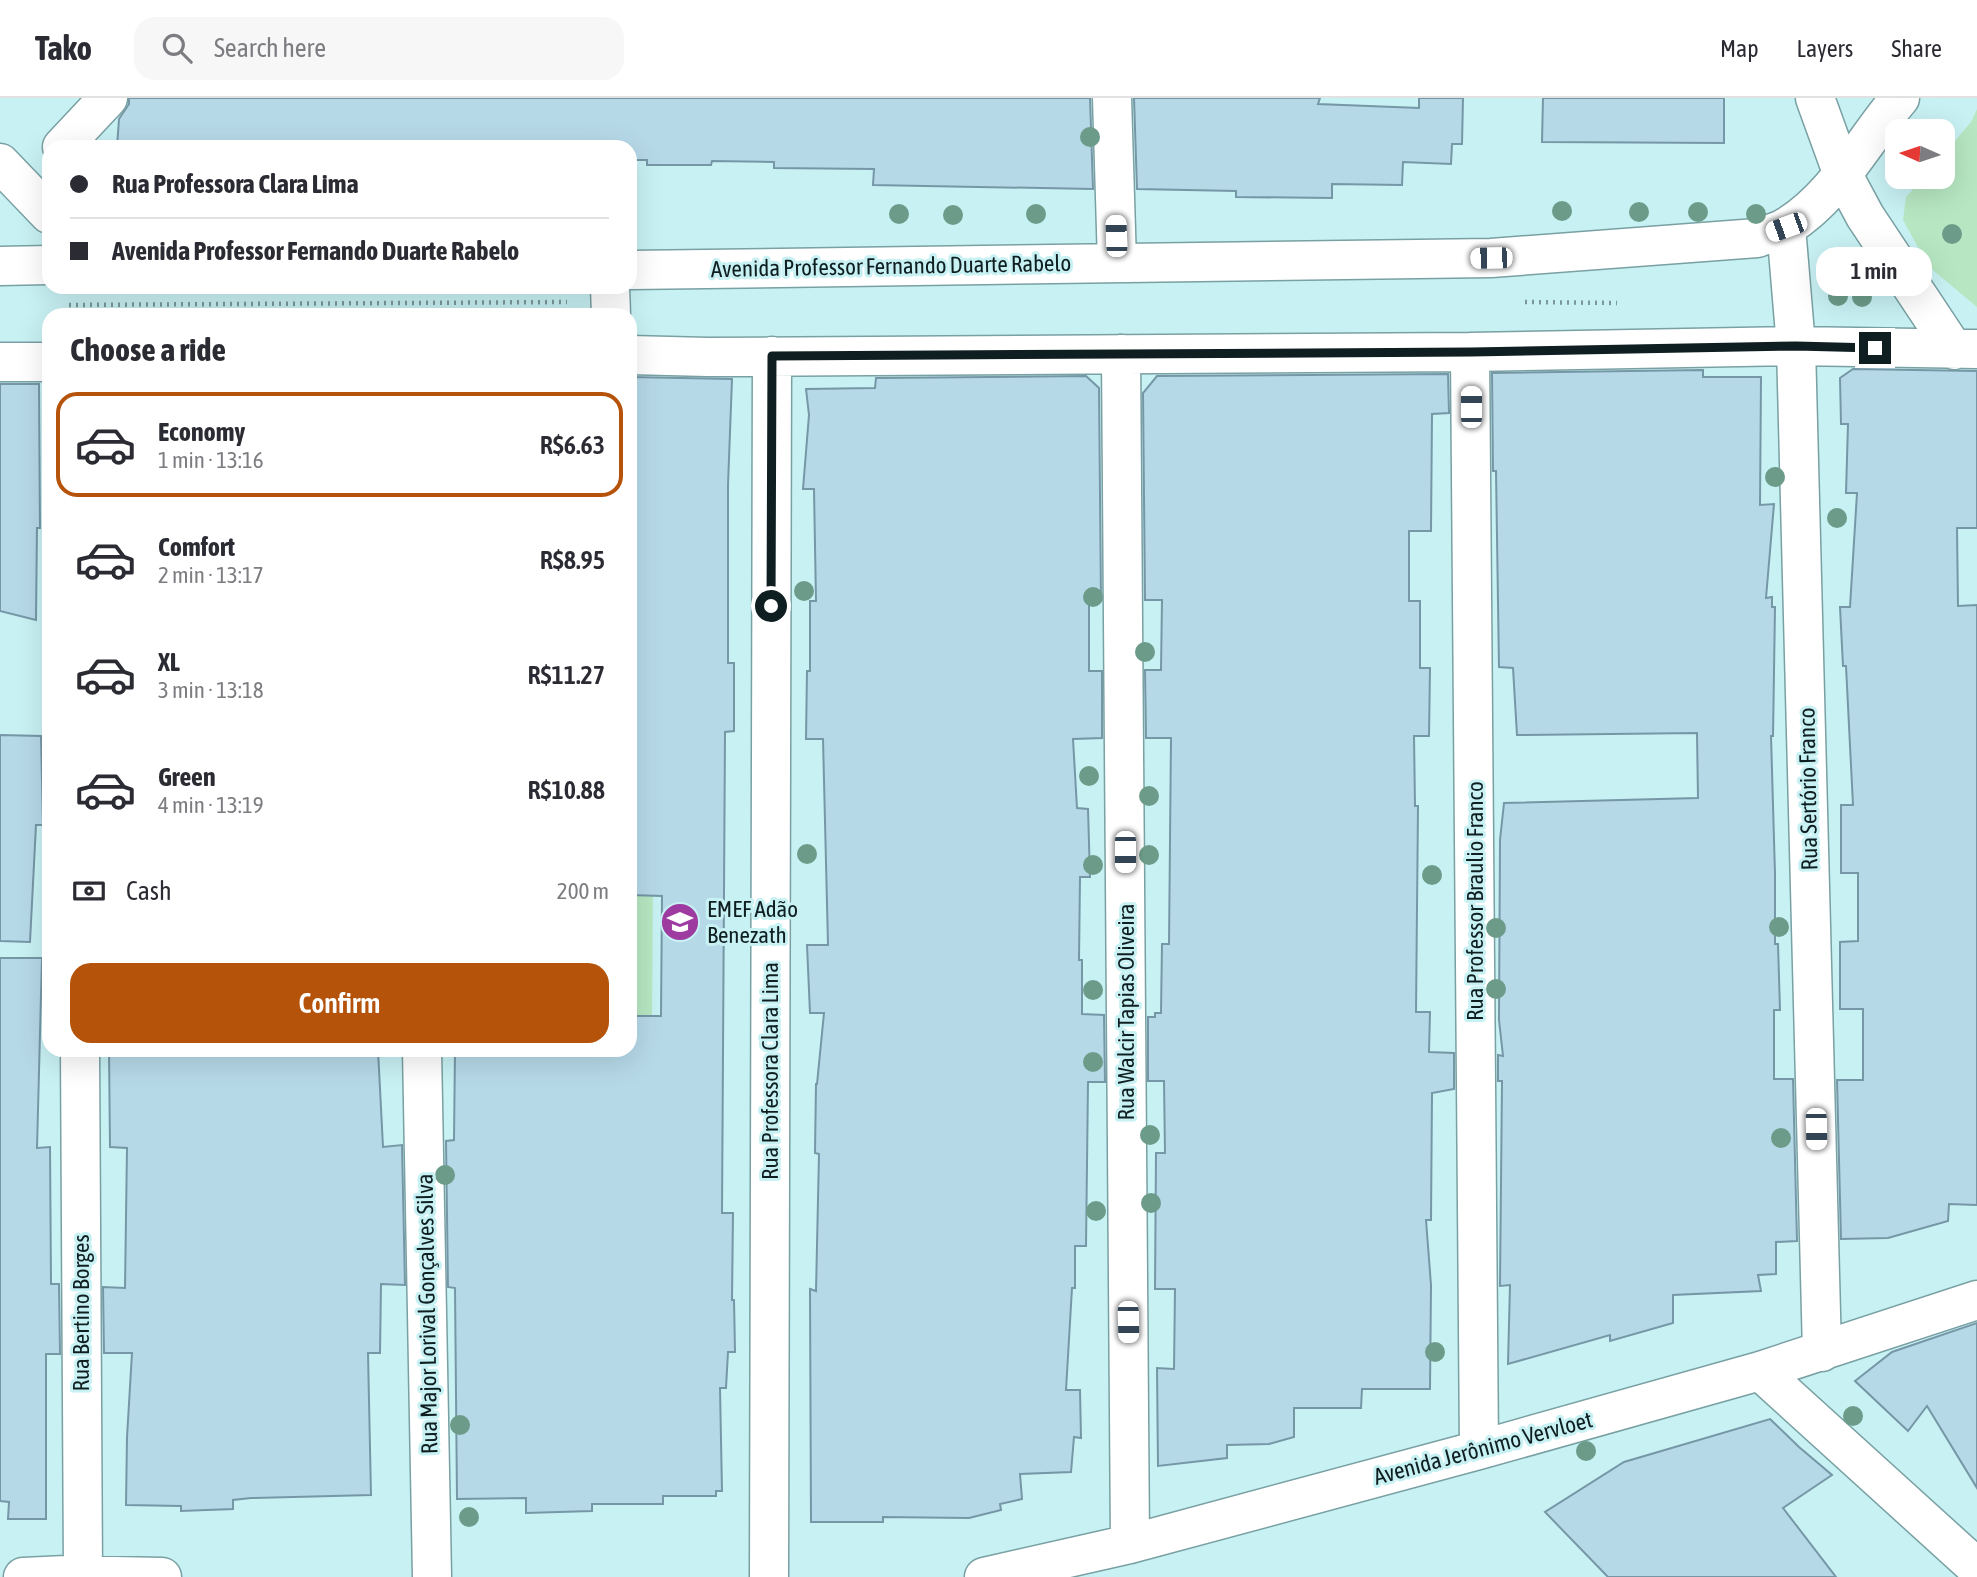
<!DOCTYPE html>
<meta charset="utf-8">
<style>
:root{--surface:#fff;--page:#f7f7f7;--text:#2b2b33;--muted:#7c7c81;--line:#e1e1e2;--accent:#b45309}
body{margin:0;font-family:"Asap Condensed",sans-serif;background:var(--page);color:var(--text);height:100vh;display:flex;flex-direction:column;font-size:26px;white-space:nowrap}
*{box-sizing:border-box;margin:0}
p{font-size:23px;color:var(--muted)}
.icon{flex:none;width:38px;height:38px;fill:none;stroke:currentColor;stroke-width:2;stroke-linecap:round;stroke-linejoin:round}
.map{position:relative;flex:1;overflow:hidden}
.sheet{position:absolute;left:42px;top:210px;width:595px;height:749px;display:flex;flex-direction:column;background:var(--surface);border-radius:21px;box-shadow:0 7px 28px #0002}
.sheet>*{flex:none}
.hud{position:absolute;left:42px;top:42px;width:595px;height:154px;border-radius:21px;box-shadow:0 7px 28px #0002;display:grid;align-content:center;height:154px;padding:0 28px;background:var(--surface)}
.needle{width:46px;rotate:273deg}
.fabs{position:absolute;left:1885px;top:21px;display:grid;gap:14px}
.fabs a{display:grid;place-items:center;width:70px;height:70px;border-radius:14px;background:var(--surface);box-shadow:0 7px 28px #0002;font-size:35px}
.end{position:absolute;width:32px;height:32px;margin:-16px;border:9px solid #0f1e20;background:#fff;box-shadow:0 0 0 4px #fff}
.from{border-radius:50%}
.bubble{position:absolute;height:49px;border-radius:21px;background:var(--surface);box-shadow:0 7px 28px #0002;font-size:23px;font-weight:600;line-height:49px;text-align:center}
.car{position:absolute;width:21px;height:42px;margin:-21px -10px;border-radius:9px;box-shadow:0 0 5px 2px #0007;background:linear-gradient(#fff 24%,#345 0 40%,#fff 0 76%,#345 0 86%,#fff 0)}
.hud b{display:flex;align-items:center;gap:24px;height:66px;font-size:26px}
.hud b+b{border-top:2px solid var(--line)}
.hud i{width:18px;height:18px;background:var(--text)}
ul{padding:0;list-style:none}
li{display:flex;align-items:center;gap:21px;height:105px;margin:0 14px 10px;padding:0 14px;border:4px solid transparent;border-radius:21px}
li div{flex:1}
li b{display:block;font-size:26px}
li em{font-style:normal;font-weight:600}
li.current{border-color:var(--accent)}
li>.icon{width:63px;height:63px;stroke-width:1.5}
h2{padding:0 28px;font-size:32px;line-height:84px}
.pay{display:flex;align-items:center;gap:18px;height:77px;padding:0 28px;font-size:26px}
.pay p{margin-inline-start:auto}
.primary-button{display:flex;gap:14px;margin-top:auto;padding:14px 28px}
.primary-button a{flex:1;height:80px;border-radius:21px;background:var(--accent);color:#fff;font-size:28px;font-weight:600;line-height:80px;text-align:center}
header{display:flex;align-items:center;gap:42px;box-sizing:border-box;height:98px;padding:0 35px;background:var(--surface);border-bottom:2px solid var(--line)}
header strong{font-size:33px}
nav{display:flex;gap:38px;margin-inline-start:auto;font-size:24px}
.search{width:490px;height:63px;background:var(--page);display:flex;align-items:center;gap:18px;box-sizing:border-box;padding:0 24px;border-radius:21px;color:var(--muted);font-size:26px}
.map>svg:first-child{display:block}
.green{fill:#b7e7c2}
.building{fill:#b6d9e8;stroke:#7697a6;stroke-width:2}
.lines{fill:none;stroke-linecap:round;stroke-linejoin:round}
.minor-casing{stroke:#79a0a3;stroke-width:41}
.path{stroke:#7b999c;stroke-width:4.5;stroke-dasharray:2 5;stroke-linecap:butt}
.minor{stroke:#fff;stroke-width:38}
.tree{fill:#6c9c89}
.route{stroke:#0f1e20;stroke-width:9}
.labels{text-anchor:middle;stroke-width:6;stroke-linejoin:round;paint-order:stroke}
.street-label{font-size:23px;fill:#0f1e20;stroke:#c8f1f4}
.poi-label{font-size:23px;fill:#0f1e20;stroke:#c8f1f4;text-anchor:start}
</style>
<header>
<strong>Tako</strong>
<div class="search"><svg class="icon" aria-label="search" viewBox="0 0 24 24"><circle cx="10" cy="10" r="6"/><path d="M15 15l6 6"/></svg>Search here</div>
<nav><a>Map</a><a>Layers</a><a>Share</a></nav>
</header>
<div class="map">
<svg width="1977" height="1479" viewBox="0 0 1977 1479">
<rect width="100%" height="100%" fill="#c8f1f4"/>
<path class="green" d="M1977 11V209L1929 169 1903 122 1906 99 1924 79H1942L1943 57 1971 24Z
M630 797H653L652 918H630Z"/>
<path class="building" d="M129 0H1090L1093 91 873 87 874 71 774 70V64L712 63 711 67H647V62H630V49H117L119 21 129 6Z
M1134 0H1320L1318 6 1419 10V0H1463L1462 46H1452L1451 66 1403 64 1402 87 1332 86V100L1236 99V93L1137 91Z
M1543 0H1724V45L1542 44Z
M1853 271 1977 273V430H1957L1958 508 1977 507V1107L1949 1106 1948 1123 1888 1140 1841 1141 1837 982H1863V911H1840V844L1858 843V775H1841V707H1853L1846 568H1843L1840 509H1850L1857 395H1846L1848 326H1841L1840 280Z
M1703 272V279H1761L1760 407 1774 406 1766 500 1772 499V509H1775L1773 638H1771L1775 776V846H1778L1780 912H1774V981H1793L1797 1143 1776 1144V1176L1758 1177 1761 1193 1673 1197V1225L1610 1243V1237L1508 1266 1510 1187 1500 1188 1502 983H1498V957L1503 958 1499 922 1500 742 1504 705 1698 700 1697 635 1517 637 1513 570 1499 569 1496 373H1493L1492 275Z
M1448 276 1449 315 1432 316 1431 433H1409V503H1420V570H1430L1429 638H1414L1415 708H1418L1416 914H1430L1429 954 1454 955V991L1432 995 1431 1122H1426L1431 1187 1430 1291H1362L1361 1310H1294V1339L1269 1346 1227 1347V1360L1158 1368 1157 1270 1174 1271 1175 1191H1155L1156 1055H1165L1164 983H1148V919H1155V915H1161L1162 846H1169L1171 640H1146L1145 572H1161L1162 502H1145L1143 295 1157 278Z
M1086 278 1099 290 1101 503H1089V573H1102V640L1073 641 1077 710 1088 711 1090 779H1080L1079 862H1082V916L1104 917 1105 984H1088L1086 1148H1075V1190H1072L1066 1292H1080L1081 1340 1074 1339 1071 1374 1020 1376 1022 1401 1000 1406 1001 1412 969 1420 883 1419V1424H811L810 1191 816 1193 819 1056 815 1055 816 986H817L824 915H810L807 847H828L823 641H806L807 573H810V503H816L814 391H803L809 317 806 291 875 290 876 280Z
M630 279 732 281 728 387V565H734V633L725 634 722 1115H733L732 1202H734L735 1254H728L726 1290H720L722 1393H716V1398H663V1406H592V1413L526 1415V1400L457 1401 455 1190 448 1189 446 1043 454 1042 455 952H630V918H661L662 798 630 797Z
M0 286H39L40 430H37L36 522 0 513Z
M0 637 41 638 43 727H36L30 844 0 843Z
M0 860H42L37 1050 50 1049 51 1186H59L60 1256H46V1421H8L9 1404 0 1403Z
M109 952H378L383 1049 402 1047 405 1187 381 1186 380 1255H368L371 1397 251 1400 233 1402V1411L181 1413V1408L126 1407 127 1339 132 1255H104L103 1189 125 1190 127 1050 110 1049Z
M1977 1225V1390L1927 1308 1908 1333 1855 1283 1892 1254Z
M1770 1321 1799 1349 1832 1377 1783 1410 1836 1479H1608L1545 1414 1624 1364Z"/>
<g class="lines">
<g class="minor-casing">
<path id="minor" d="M1112 0 1117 165
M1815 0 1843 77 1865 118 1954 252
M62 49 108 0
M0 65 49 116
M1786 129 1796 248 1822 1254
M0 168 49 167
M630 172 1491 160 1757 140C1767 136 1779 134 1788 128 1837 97 1863 43 1900 0
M610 189 611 217
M1470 254 1479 1352
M1121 256 1130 1446
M630 257 708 259 1470 254 1796 248 1977 251
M0 264H49
M80 952 83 1477
M422 952 432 1479
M1760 1273 1977 1470
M23 1479 66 1477 162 1479
M769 1479 772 258
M984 1479 1130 1446 1479 1352 1760 1273 1977 1202"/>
</g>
<path class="path" d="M1525 204 1617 205
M69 207 567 204"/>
<use href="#minor" class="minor"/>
</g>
<g class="tree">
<circle cx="1090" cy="39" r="10"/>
<circle cx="1562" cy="113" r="10"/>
<circle cx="1639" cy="114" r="10"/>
<circle cx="1698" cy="114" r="10"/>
<circle cx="899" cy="116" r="10"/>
<circle cx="1036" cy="116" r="10"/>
<circle cx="1756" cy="116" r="10"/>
<circle cx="953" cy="117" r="10"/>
<circle cx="1952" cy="136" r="10"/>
<circle cx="1838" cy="198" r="10"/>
<circle cx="1862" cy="199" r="10"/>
<circle cx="1775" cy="379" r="10"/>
<circle cx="1837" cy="420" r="10"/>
<circle cx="804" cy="493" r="10"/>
<circle cx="1093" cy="499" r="10"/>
<circle cx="1145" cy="554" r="10"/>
<circle cx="1089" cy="678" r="10"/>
<circle cx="1149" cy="698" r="10"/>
<circle cx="807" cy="756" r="10"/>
<circle cx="1149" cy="757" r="10"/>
<circle cx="1093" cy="767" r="10"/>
<circle cx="1432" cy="777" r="10"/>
<circle cx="1779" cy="829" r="10"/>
<circle cx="1496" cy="830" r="10"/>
<circle cx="1496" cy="891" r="10"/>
<circle cx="1093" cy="892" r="10"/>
<circle cx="1093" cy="964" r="10"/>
<circle cx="1150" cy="1037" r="10"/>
<circle cx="1781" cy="1040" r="10"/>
<circle cx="445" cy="1077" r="10"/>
<circle cx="1151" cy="1105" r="10"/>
<circle cx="1096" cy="1113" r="10"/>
<circle cx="1435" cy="1254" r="10"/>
<circle cx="1853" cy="1318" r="10"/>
<circle cx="460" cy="1327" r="10"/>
<circle cx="1586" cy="1353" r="10"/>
<circle cx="469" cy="1419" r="10"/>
</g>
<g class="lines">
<path class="route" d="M771 508 772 258 1471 254 1796 248 1875 250"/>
</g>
<defs>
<g id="school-disc" transform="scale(2.0125)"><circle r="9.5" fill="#9d3ba1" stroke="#c8f1f4"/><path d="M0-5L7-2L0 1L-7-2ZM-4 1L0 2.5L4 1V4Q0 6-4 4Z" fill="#fff"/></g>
</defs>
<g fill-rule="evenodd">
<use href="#school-disc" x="680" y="824"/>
</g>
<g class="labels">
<g class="street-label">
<text transform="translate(891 168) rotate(-1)" y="8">Avenida Professor Fernando Duarte Rabelo</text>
<text transform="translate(1808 691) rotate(-91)" y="8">Rua Sertório Franco</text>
<text transform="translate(1475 803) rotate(-90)" y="8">Rua Professor Braulio Franco</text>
<text transform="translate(1126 914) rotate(-90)" y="8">Rua Walcir Tapias Oliveira</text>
<text transform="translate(770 973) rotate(-90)" y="8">Rua Professora Clara Lima</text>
<text transform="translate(81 1215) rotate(-90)" y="8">Rua Bertino Borges</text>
<text transform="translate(427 1216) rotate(-91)" y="8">Rua Major Lorival Gonçalves Silva</text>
<text transform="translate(1483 1350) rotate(-15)" y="8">Avenida Jerônimo Vervloet</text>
</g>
<g class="poi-label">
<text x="707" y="819">EMEF Adão<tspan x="707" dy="26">Benezath</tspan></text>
</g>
</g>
</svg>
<div class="fabs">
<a><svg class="needle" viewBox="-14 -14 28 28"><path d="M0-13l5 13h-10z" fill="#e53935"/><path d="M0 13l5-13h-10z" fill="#7c7c81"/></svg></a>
</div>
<i class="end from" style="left:771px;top:508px"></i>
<i class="end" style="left:1875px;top:250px"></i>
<div class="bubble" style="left:1816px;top:149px;width:116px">1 min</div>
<i class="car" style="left:1786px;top:129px;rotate:250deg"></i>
<i class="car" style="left:1116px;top:138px;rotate:358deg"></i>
<i class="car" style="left:1491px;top:160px;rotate:269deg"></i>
<i class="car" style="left:1471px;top:309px;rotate:0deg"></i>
<i class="car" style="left:1125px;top:754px;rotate:180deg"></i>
<i class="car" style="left:1816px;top:1031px;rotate:179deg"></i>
<i class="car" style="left:1128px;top:1224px;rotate:179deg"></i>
<div class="hud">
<b><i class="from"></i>Rua Professora Clara Lima</b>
<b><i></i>Avenida Professor Fernando Duarte Rabelo</b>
</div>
<section class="sheet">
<h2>Choose a ride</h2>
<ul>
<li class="current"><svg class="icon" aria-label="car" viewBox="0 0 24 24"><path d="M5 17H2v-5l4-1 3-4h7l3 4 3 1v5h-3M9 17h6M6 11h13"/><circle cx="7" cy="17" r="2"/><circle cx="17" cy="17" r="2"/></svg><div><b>Economy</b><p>1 min · 13:16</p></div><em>R$6.63</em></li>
<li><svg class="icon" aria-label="car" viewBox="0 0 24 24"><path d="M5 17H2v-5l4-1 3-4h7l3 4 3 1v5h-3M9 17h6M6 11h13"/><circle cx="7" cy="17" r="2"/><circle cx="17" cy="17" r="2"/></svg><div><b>Comfort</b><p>2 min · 13:17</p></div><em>R$8.95</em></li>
<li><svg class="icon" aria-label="car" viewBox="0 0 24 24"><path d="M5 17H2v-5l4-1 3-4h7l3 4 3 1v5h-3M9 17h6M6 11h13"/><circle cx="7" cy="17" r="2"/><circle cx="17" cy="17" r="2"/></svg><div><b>XL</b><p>3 min · 13:18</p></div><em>R$11.27</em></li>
<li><svg class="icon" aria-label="car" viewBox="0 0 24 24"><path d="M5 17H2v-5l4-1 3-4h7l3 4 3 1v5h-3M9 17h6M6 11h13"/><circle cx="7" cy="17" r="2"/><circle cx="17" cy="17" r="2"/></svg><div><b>Green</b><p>4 min · 13:19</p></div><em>R$10.88</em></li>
</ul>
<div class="pay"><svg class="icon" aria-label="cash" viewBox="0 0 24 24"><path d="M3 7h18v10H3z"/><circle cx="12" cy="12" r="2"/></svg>Cash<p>200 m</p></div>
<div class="primary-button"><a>Confirm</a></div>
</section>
</div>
